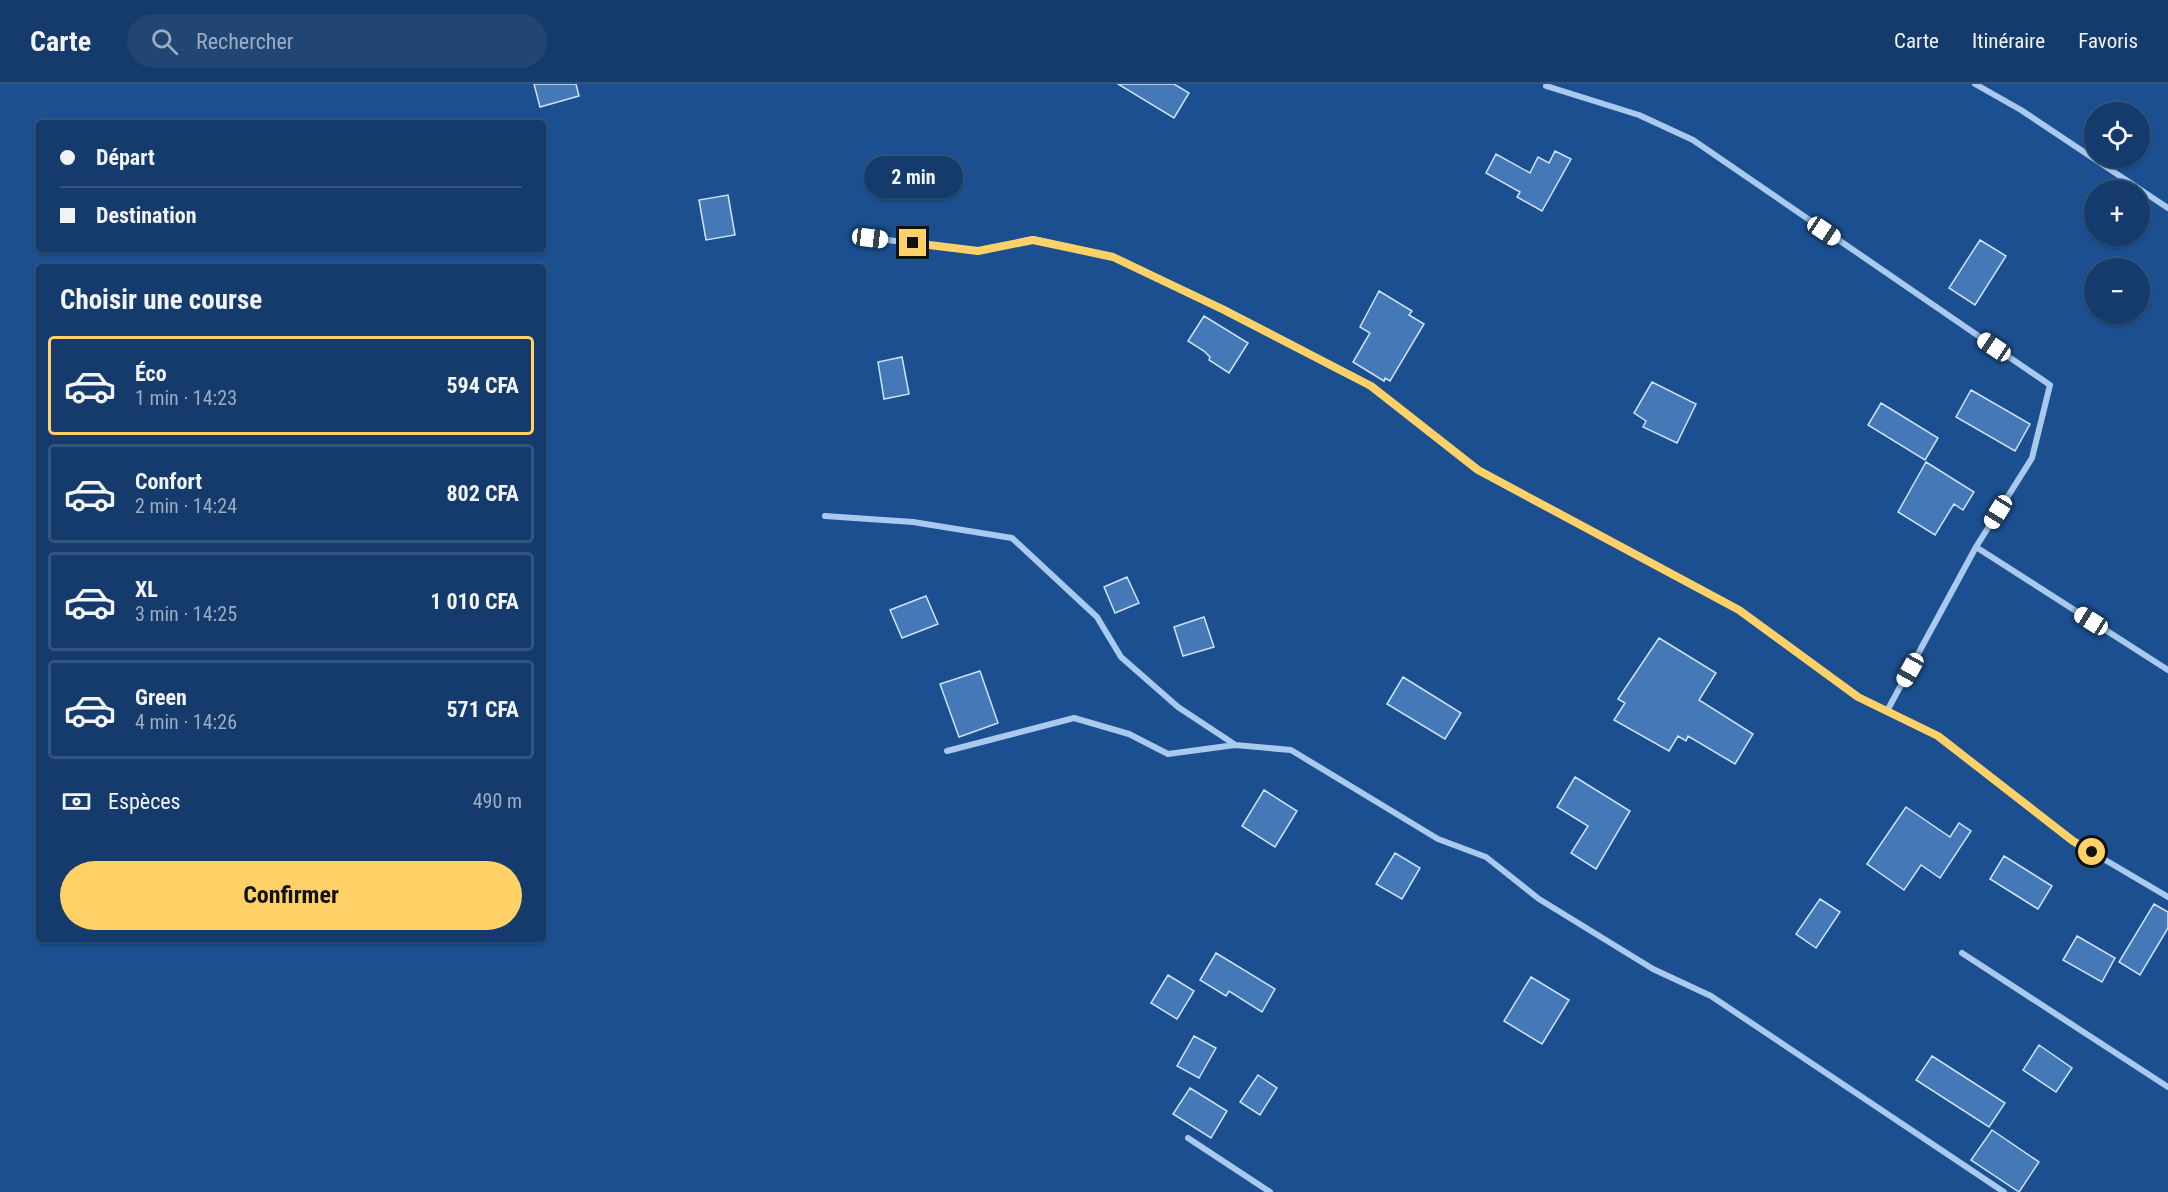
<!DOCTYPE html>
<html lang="fr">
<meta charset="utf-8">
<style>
:root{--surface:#143b6b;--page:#214673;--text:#f1f3f6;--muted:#9dadc1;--line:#33557e;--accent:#ffd166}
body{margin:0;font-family:"Roboto Condensed",sans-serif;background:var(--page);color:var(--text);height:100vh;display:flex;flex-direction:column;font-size:22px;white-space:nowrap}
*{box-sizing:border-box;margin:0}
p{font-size:20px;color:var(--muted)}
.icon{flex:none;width:33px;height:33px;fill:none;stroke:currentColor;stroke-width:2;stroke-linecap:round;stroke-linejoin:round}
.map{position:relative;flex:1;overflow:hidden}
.side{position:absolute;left:36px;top:180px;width:510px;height:678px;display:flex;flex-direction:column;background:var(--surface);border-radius:6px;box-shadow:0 2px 4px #0004,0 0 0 2px var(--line)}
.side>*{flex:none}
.banner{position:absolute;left:36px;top:36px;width:510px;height:132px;border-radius:6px;box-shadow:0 2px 4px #0004,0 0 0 2px var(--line);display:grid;align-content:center;height:132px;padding:0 24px;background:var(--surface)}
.buttons{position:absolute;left:2084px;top:18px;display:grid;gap:12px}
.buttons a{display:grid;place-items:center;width:66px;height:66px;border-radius:50%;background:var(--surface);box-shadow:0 2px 4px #0004,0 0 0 2px var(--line);font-size:30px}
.end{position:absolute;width:27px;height:27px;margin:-14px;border:8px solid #ffd166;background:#111;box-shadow:0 0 0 3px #111}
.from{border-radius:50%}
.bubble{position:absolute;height:42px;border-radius:21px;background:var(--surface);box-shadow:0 2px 4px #0004,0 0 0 2px var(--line);font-size:20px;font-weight:700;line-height:42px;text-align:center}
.car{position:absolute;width:18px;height:36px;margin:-18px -9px;border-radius:8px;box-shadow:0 0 4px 2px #0007;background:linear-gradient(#fff 24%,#345 0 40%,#fff 0 76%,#345 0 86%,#fff 0)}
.banner b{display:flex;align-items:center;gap:21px;height:57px;font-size:22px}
.banner b+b{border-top:2px solid var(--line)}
.banner i{width:15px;height:15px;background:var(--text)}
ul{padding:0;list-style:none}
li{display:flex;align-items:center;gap:18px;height:99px;margin:0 12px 9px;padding:0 12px;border:3px solid var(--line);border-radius:6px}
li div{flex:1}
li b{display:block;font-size:22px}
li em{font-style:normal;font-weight:700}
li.current{border-color:var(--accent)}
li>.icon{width:54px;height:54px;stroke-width:1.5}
h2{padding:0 24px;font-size:27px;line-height:72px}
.pay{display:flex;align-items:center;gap:15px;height:66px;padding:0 24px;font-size:22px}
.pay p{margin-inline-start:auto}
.cta{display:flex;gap:12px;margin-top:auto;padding:12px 24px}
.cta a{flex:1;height:69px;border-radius:36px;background:var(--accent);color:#111;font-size:24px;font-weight:700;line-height:69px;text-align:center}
header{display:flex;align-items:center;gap:36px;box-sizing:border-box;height:84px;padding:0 30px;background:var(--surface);border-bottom:2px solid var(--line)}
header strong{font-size:28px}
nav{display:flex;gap:33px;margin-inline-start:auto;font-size:21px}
.search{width:420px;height:54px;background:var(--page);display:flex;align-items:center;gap:15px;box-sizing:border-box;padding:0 21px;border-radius:33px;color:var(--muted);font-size:22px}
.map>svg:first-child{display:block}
.building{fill:#4478b7;stroke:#cfe3fa;stroke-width:1.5}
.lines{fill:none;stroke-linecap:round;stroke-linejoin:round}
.minor{stroke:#a9c9ee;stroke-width:6}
.route{stroke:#ffd166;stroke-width:8}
</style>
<header>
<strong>Carte</strong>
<div class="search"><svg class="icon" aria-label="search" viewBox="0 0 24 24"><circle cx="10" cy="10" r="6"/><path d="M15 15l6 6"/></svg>Rechercher</div>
<nav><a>Carte</a><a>Itinéraire</a><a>Favoris</a></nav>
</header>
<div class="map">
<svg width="2168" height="1108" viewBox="0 0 2168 1108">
<rect width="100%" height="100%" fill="#1b4f8f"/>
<path class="building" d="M534 0H576L579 12 540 23Z
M1118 0H1174L1189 9 1174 34Z
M1555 67 1571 75 1542 127 1517 113 1520 108 1486 89 1496 70 1530 89 1538 73 1549 79Z
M728 111 735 151 706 156 699 116Z
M1980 156 2006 172 1975 221 1949 204Z
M1379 207 1412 227 1409 231 1424 240 1390 297 1385 294 1384 297 1353 278 1370 249 1360 243Z
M1204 232 1248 259 1229 289 1209 276 1210 273 1204 267 1188 257Z
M902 273 909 310 884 315 878 278Z
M1652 298 1696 320 1677 359 1643 343 1646 337 1634 329Z
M1971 306 2030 340 2015 367 1956 333Z
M1881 319 1938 354 1925 376 1868 341Z
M1926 378 1974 408 1963 426 1954 420 1935 451 1898 428Z
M1127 493 1139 519 1115 529 1104 503Z
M926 512 938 540 902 554 890 526Z
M1204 533 1214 563 1183 572 1174 543Z
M1659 554 1716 589 1699 616 1753 650 1735 680 1688 652 1686 657 1678 652 1669 667 1614 636 1625 619 1618 615Z
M980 587 998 639 959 653 940 600Z
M1403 593 1461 629 1445 655 1387 620Z
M1575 693 1630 727 1596 785 1571 769 1588 742 1557 723Z
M1264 706 1297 727 1275 763 1242 742Z
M1906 723 1950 753 1959 739 1971 747 1940 794 1921 781 1904 806 1867 780Z
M1395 769 1420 784 1402 815 1376 800Z
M2004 772 2052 802 2038 825 1990 795Z
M1820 815 1840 828 1816 864 1796 850Z
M2154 820 2168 828V844L2140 891 2119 878Z
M2077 852 2115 874 2102 898 2063 876Z
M1216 869 1275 905 1262 928 1229 907 1226 912 1200 896Z
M1168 891 1194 907 1177 935 1151 919Z
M1531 893 1569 916 1542 960 1504 937Z
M1194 952 1216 964 1199 994 1177 982Z
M2039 961 2072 984 2056 1008 2023 986Z
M1932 972 2005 1019 1989 1043 1916 996Z
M1258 991 1277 1004 1260 1031 1240 1018Z
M1190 1004 1227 1027 1211 1054 1173 1030Z
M1992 1046 2039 1078 2019 1108 1971 1076Z"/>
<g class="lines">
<path class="minor" d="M1975 0 2021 26 2168 124
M1546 2 1639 31 1693 56 2050 301 2032 374 1976 463 1887 627
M871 154 978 167 1033 155 1113 173 1222 224 1371 302 1478 386 1739 526 1858 613 1938 652 2073 757 2168 813
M825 432 913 438 1012 454 1097 533 1121 573 1178 623 1234 660
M1976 463 2168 586
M947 667 1074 634 1129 650 1168 670 1235 661 1291 666 1438 755 1486 773 1539 815 1653 885 1711 912 2004 1108
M1962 869 2168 1003
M1188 1054 1270 1108"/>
</g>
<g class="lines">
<path class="route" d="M913 159 978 167 1033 156 1113 173 1222 225 1371 302 1478 386 1739 526 1858 613 1938 652 2073 757 2092 768"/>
</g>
</svg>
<div class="buttons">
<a><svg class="icon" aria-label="locate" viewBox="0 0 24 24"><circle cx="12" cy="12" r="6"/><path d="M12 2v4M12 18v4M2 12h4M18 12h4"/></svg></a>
<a>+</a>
<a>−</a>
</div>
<i class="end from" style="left:2092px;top:768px"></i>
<i class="end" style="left:913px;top:159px"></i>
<div class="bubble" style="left:864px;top:72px;width:99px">2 min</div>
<i class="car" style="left:1824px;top:147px;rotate:124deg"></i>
<i class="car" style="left:870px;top:154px;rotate:97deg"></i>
<i class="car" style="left:1994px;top:263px;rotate:304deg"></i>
<i class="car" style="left:1998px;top:428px;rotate:212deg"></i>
<i class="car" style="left:2091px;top:537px;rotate:302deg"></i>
<i class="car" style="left:1910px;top:586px;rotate:209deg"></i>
<div class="banner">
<b><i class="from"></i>Départ</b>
<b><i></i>Destination</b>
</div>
<section class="side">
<h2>Choisir une course</h2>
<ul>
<li class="current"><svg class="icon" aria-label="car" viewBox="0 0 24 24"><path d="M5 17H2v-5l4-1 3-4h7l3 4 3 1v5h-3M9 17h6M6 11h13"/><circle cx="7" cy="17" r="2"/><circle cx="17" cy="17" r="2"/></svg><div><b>Éco</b><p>1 min · 14:23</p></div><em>594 CFA</em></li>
<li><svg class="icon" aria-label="car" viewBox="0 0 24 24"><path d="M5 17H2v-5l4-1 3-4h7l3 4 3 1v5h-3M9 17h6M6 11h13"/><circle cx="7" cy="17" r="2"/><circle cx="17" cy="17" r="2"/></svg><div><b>Confort</b><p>2 min · 14:24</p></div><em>802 CFA</em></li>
<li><svg class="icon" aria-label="car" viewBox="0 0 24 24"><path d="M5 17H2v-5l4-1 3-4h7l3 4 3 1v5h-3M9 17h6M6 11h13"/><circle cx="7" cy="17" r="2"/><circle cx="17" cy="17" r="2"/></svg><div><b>XL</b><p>3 min · 14:25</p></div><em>1 010 CFA</em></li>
<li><svg class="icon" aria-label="car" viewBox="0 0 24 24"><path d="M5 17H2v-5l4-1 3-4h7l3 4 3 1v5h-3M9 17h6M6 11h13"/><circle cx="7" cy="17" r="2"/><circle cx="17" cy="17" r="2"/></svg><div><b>Green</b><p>4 min · 14:26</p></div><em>571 CFA</em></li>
</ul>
<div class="pay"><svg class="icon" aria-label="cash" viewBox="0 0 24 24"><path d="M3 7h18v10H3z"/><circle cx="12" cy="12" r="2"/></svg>Espèces<p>490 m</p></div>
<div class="cta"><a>Confirmer</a></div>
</section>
</div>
